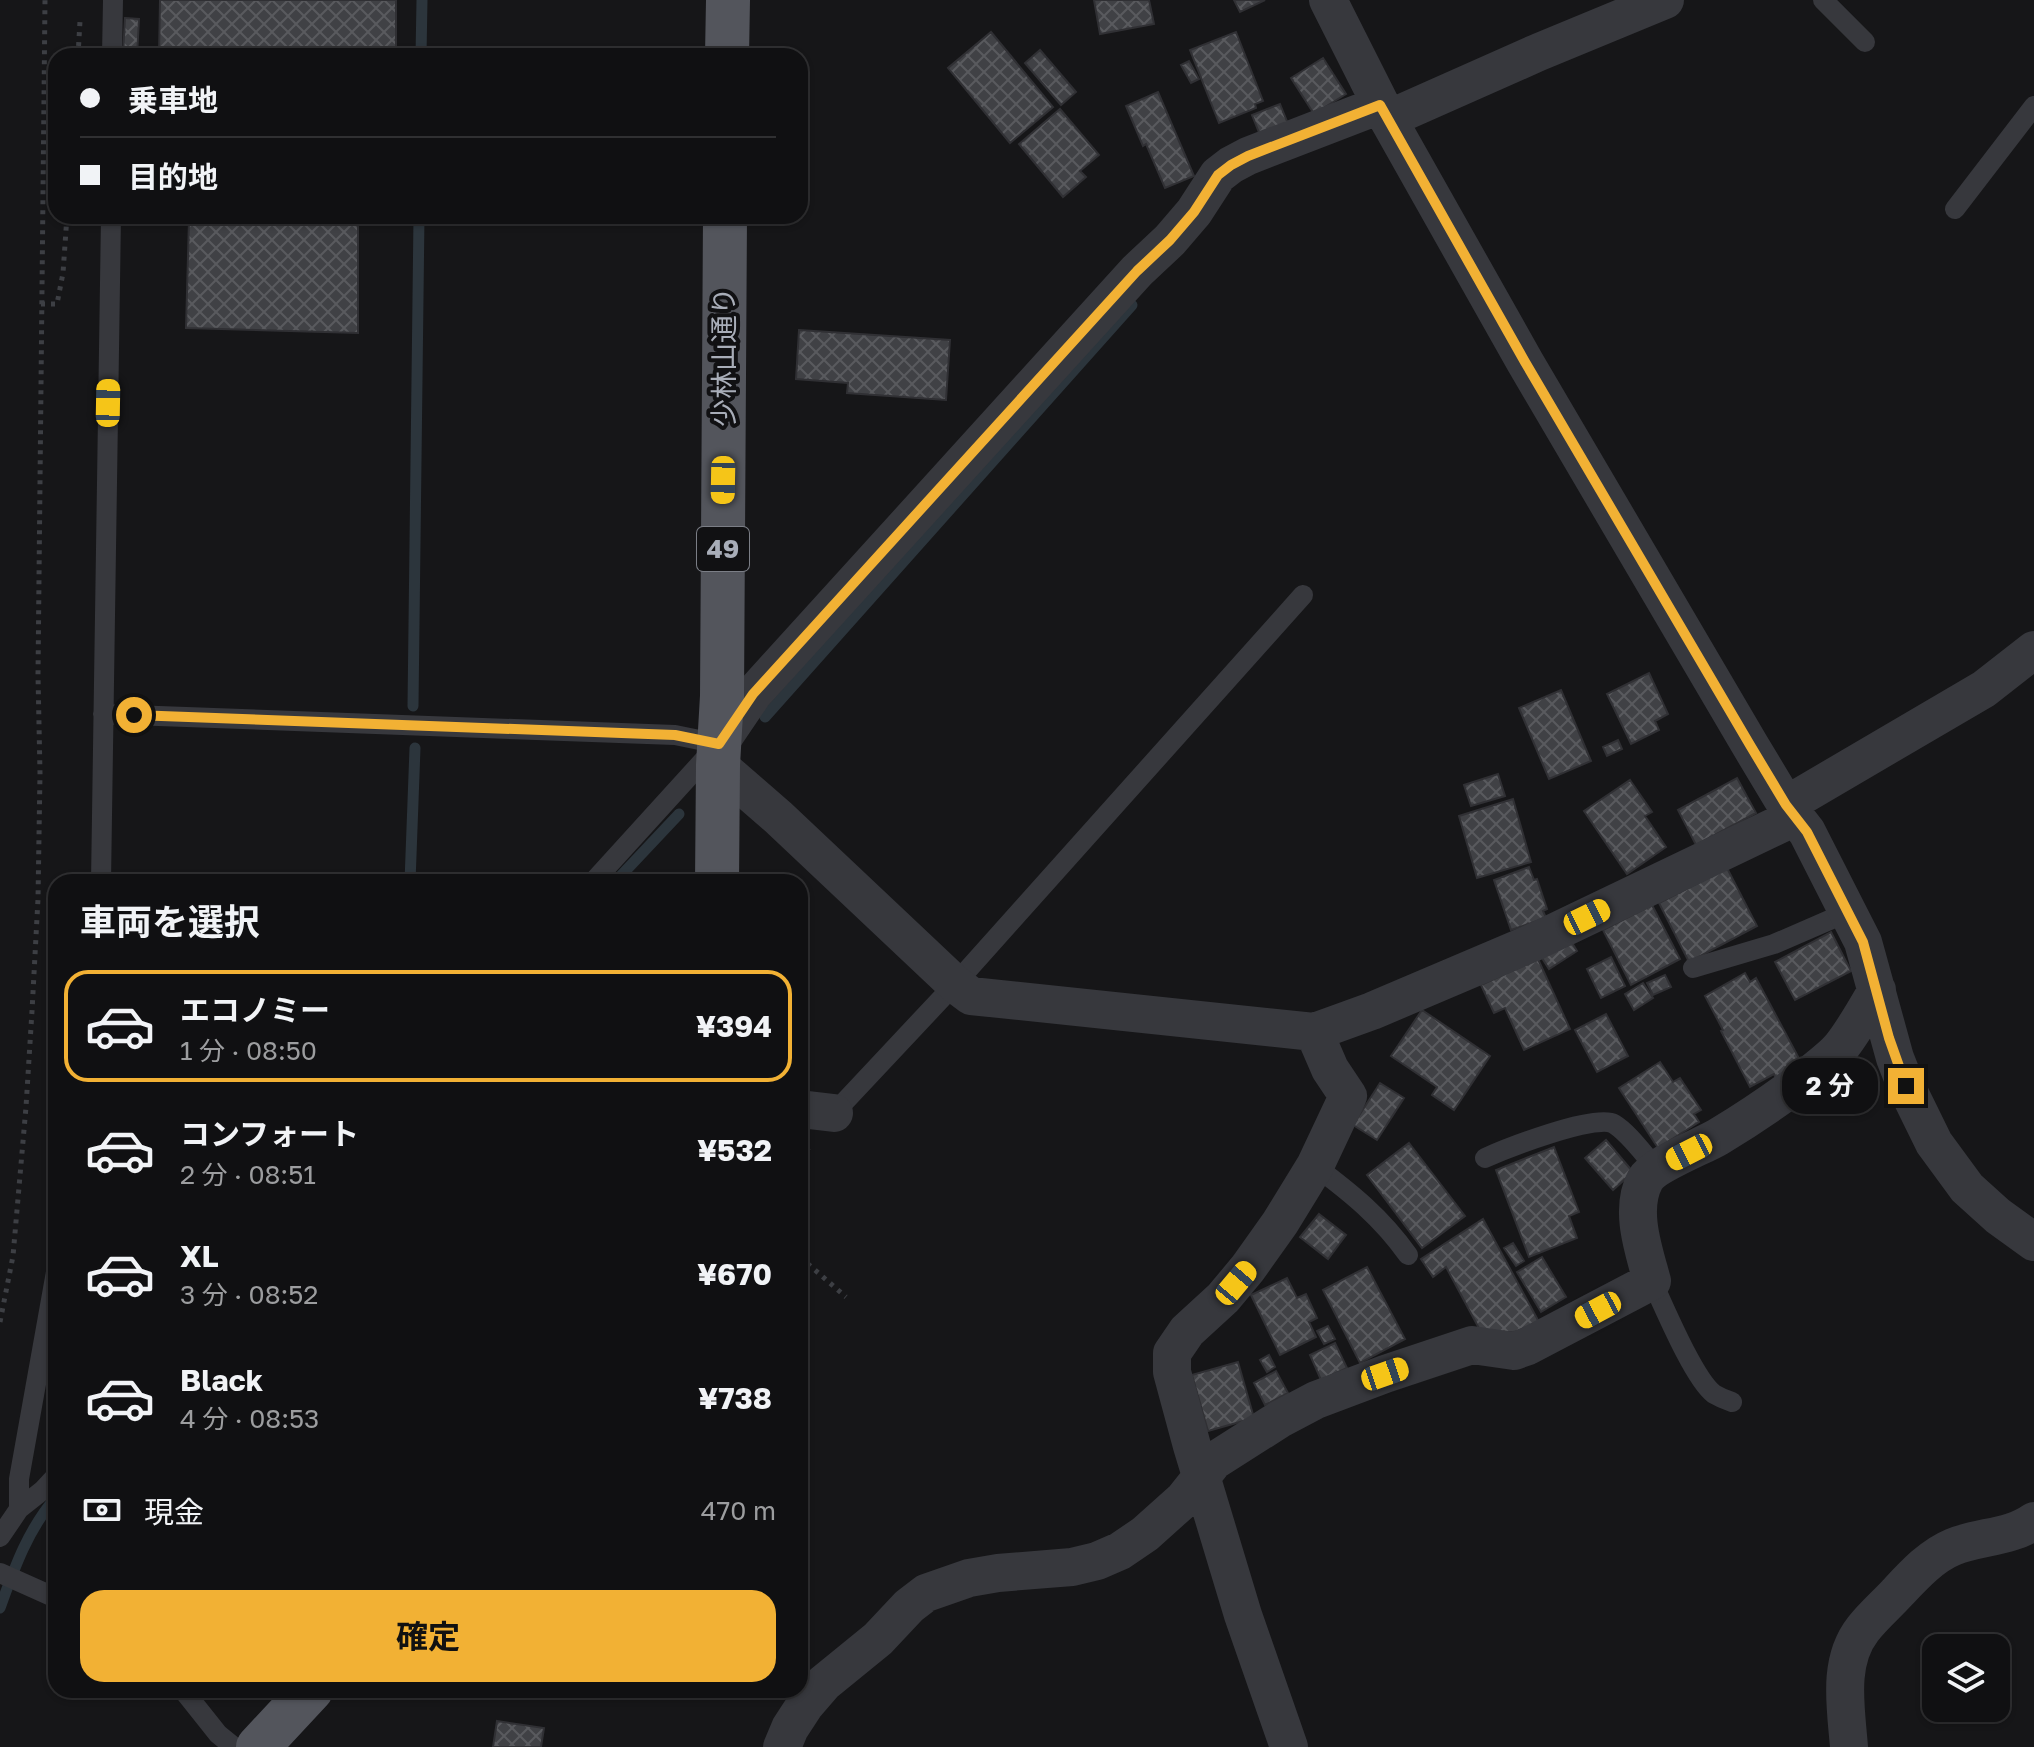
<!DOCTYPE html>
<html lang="ja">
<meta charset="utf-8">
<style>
:root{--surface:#101012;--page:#19191b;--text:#f1f3f6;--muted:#9c9d9f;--line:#303032;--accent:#f2b134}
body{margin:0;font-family:"Golos Text","Noto Sans JP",sans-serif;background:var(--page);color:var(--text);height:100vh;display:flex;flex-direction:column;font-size:30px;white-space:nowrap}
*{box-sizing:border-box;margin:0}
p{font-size:26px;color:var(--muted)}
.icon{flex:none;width:44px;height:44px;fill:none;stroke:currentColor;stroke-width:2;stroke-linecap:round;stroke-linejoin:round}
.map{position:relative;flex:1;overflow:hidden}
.side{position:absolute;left:48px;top:874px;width:760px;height:824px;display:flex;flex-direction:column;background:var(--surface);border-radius:24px;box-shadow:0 2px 6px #0004,0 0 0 2px var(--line)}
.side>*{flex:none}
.guide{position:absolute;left:48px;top:48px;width:760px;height:176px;border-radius:24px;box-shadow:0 2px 6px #0004,0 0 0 2px var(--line);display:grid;align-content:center;height:176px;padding:0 32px;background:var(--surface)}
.fabs{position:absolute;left:1922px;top:1634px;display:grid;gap:16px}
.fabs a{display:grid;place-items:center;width:88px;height:88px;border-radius:16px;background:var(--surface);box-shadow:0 2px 6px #0004,0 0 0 2px var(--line);font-size:40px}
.end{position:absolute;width:36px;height:36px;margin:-18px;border:10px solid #f2b134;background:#111;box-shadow:0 0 0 4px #111}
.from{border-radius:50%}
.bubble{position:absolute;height:56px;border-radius:24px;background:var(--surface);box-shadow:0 2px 6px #0004,0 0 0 2px var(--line);font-size:26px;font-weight:700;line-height:56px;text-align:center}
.car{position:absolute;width:24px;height:48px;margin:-24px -12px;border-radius:10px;box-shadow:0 0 6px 2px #0007;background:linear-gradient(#f5c518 24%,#345 0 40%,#f5c518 0 76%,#345 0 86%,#f5c518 0)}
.guide b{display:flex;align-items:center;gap:28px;height:76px;font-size:30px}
.guide b+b{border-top:2px solid var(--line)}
.guide i{width:20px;height:20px;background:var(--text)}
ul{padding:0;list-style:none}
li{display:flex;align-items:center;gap:24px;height:112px;margin:0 16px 12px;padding:0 16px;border:4px solid transparent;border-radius:24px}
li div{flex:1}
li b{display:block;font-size:30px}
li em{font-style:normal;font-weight:700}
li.on{border-color:var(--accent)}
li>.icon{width:72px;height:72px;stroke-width:1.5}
h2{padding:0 32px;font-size:36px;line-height:96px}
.pay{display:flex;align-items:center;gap:20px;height:88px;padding:0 32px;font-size:30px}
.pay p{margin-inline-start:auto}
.action{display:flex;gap:16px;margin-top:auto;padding:16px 32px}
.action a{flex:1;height:92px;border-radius:24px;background:var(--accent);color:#111;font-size:32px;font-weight:700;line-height:92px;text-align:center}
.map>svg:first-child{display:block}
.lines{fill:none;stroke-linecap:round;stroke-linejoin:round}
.stream{stroke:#2c353c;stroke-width:11}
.building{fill:url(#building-cross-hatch);stroke:#303034;stroke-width:2}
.path{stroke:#3d3f44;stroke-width:5;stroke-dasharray:4 6;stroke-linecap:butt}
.lane{stroke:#37383d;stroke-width:20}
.street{stroke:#37383d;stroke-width:38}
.primary{stroke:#53555c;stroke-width:44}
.route{stroke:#f2b134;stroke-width:10}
.labels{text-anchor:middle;stroke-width:8;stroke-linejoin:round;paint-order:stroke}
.shield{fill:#111113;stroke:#7b7e86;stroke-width:2}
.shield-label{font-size:26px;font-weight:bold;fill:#a8adb8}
.street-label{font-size:28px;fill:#a8adb8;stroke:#111113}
</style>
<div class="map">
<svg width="2034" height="1747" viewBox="0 0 2034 1747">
<defs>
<pattern id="building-cross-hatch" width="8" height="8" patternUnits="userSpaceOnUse" patternTransform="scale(2)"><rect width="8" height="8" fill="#404145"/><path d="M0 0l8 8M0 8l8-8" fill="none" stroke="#595a5e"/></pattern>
</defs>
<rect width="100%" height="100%" fill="#161618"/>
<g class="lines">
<path class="stream" d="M421 56 422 0
M413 706 419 216
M765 717 1132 305
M410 882 415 748
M615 882 679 814
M0 1608C14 1569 28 1529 56 1497"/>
</g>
<path class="building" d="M160 0H396V56H159Z
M1094 0H1149L1154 24 1100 34Z
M1234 0H1265L1240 12Z
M125 18 139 19 137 56 123 55Z
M991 32 1053 107 1010 143 948 68Z
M1236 32 1263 101 1255 104 1256 108 1219 123 1190 50Z
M1040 50 1076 92 1061 105 1025 63Z
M1323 58 1346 94 1314 114 1291 78Z
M1189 61 1199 79 1191 83 1181 65Z
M1158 92 1194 176 1165 188 1146 144 1143 146 1126 106Z
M1280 104 1288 124 1260 135 1252 115Z
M1060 109 1099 155 1080 171 1086 177 1063 197 1019 144Z
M174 216H382V225H358V333L186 328 189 219H173Z
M799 330 950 340 946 400 847 393 848 383 796 379Z
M1649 673 1668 714 1655 721 1659 730 1631 744 1607 694Z
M1561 690 1591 761 1549 779 1519 708Z
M1618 740 1622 749 1607 756 1603 747Z
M1498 774 1505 796 1471 806 1464 785Z
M1737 778 1756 813 1696 845 1678 810Z
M1630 780 1652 812 1645 816 1666 847 1627 874 1584 811Z
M1513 799 1531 862 1477 878 1459 816Z
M1529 867 1534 880 1537 879 1547 909 1543 911 1546 918 1511 930 1494 880Z
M1727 868 1757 926 1689 962 1659 903Z
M1652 905 1680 959 1631 985 1603 930Z
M1831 932 1851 971 1795 1000 1775 962Z
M1571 941 1577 951 1549 969 1542 958Z
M1611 957 1625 986 1601 998 1587 969Z
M1538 959 1570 1029 1524 1050 1505 1008 1494 1013 1481 985Z
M1745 973 1750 982 1756 978 1802 1064 1776 1079 1774 1074 1750 1087 1721 1031 1723 1030 1705 996Z
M1665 975 1671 987 1653 995 1647 983Z
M1643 983 1653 998 1634 1010 1625 994Z
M1422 1010 1490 1056 1454 1110 1432 1095 1437 1087 1391 1056Z
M1606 1014 1628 1056 1597 1072 1575 1030Z
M1660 1062 1673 1082 1680 1078 1701 1110 1694 1114 1699 1122 1658 1148 1619 1088Z
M1380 1083 1404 1098 1377 1140 1353 1125Z
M1606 1140 1633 1172 1613 1190 1585 1158Z
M1409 1143 1465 1216 1422 1248 1367 1175Z
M1554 1147 1579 1212 1569 1216 1577 1238 1529 1257 1496 1170Z
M1319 1214 1346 1235 1328 1259 1300 1237Z
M1483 1219 1539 1322 1515 1332H1481L1446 1267 1433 1277 1421 1259Z
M1513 1243 1524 1261 1516 1266 1504 1248Z
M1542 1257 1566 1297 1541 1312 1517 1272Z
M1367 1267 1405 1339 1360 1363 1323 1290Z
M1287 1278 1297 1298 1306 1294 1317 1318 1309 1322 1316 1337 1280 1355 1251 1295Z
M1328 1326 1335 1339 1324 1344 1317 1331Z
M1335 1343 1347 1368 1321 1380 1310 1355Z
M1269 1355 1275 1367 1267 1372 1260 1360Z
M1238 1362 1254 1418 1208 1431 1192 1375Z
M1276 1371 1288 1393 1265 1405 1254 1383Z
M497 1721 544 1728 541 1747H493Z"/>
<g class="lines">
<path class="path" d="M78 56 80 21
M41 304H57L63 273 67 216
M800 1159 810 1146
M800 1257 846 1297
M0 1322 13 1256 26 1107 32 1011 38 899 40 773 38 675 45 0"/>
<path class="lane" d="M1823 0 1865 42
M112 56 113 0
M1955 209 2034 106
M103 714 675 735 719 744
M101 882 111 216
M593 882 713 750
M1693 968 1774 944 1848 912
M834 1113 955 984 1303 595
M1485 1158C1505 1149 1596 1113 1614 1124 1629 1133 1645 1156 1657 1169
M1315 1166C1351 1193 1381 1217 1408 1255
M1652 1281C1664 1307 1694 1379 1714 1394 1719 1397 1726 1400 1732 1402
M19 1509V1479L56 1272
M0 1537 19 1509 43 1490 56 1476
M0 1573 56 1598
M183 1690 218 1734 234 1747"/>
<path class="street" d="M1328 0 1388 119 1525 362 1750 745 1786 805 1807 832 1863 942 1895 1058 1906 1086 1934 1143 1967 1188 1998 1216 2034 1242
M1388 119 1539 52 1665 0
M719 744 753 694 1137 271 1170 240 1194 212 1218 175 1231 165 1248 156 1380 105
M718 765 778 817 955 984 971 996 1314 1032 1372 1011 1532 943 1795 817
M1786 805 1984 689 2034 650
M800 1109 834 1113
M782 1747 790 1728 805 1705 824 1683 878 1639 909 1606 926 1593 969 1578 998 1573 1072 1567 1097 1561 1120 1551 1145 1534 1183 1500 1214 1461 1280 1419 1316 1400 1385 1374 1472 1345 1514 1351 1528 1346 1652 1281C1644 1251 1629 1210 1645 1180 1653 1165 1701 1147 1718 1137 1748 1119 1776 1100 1804 1079 1816 1069 1831 1059 1841 1047 1855 1029 1866 1009 1877 990
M1289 1747 1243 1615 1192 1446 1172 1372V1353L1187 1331 1223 1298 1248 1268 1280 1223 1315 1166 1348 1096 1330 1069 1314 1032
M1849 1747C1846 1708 1837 1662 1863 1629 1873 1616 1886 1605 1897 1593 1913 1576 1931 1556 1953 1547 1980 1536 2010 1538 2034 1521"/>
<path class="primary" d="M727 56 728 0
M717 882 718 765 722 696 725 216
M258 1747 311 1690"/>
</g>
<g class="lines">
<path class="route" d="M134 715 675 735 719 744 753 694 1137 271 1170 240 1194 212 1218 175 1231 165 1248 156 1380 105 1525 362 1750 745 1786 805 1807 832 1863 942 1889 1038 1906 1086"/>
</g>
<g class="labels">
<rect class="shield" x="697" y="527" width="52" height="44" rx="6"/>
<g class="shield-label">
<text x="723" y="558">49</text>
</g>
<g class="street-label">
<text transform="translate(724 357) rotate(-90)" y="10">少林山通り</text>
</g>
</g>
</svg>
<div class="fabs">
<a><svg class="icon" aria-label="layers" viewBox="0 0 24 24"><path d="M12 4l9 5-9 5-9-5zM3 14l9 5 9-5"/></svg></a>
</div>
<i class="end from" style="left:134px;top:715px"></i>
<i class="end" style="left:1906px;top:1086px"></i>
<div class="bubble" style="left:1782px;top:1058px;width:96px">2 分</div>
<i class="car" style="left:108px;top:403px;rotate:1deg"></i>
<i class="car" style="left:723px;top:480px;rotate:181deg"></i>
<i class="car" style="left:1587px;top:917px;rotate:64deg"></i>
<i class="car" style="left:1689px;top:1152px;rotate:243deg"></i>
<i class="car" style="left:1236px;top:1283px;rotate:40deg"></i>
<i class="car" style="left:1598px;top:1310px;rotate:242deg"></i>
<i class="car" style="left:1385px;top:1374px;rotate:71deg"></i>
<div class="guide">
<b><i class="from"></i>乗車地</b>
<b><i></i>目的地</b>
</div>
<section class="side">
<h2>車両を選択</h2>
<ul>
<li class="on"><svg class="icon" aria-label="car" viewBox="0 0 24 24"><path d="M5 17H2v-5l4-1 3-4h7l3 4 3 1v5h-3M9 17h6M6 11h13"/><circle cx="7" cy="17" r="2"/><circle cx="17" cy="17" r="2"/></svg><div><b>エコノミー</b><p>1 分 · 08:50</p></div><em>¥394</em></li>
<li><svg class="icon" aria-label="car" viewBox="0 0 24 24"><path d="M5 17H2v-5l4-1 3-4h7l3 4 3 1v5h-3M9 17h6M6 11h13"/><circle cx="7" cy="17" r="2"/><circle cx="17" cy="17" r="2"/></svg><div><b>コンフォート</b><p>2 分 · 08:51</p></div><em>¥532</em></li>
<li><svg class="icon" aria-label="car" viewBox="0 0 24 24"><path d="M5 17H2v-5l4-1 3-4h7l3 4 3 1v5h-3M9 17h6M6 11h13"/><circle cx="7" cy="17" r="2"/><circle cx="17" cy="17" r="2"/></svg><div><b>XL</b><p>3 分 · 08:52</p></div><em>¥670</em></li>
<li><svg class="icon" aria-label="car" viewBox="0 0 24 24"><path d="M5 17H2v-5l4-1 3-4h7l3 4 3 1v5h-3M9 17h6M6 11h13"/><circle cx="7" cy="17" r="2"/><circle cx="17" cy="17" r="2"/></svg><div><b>Black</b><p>4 分 · 08:53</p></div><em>¥738</em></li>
</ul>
<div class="pay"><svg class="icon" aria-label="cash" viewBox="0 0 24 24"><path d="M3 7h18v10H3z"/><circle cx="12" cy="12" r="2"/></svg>現金<p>470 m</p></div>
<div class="action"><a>確定</a></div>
</section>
</div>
